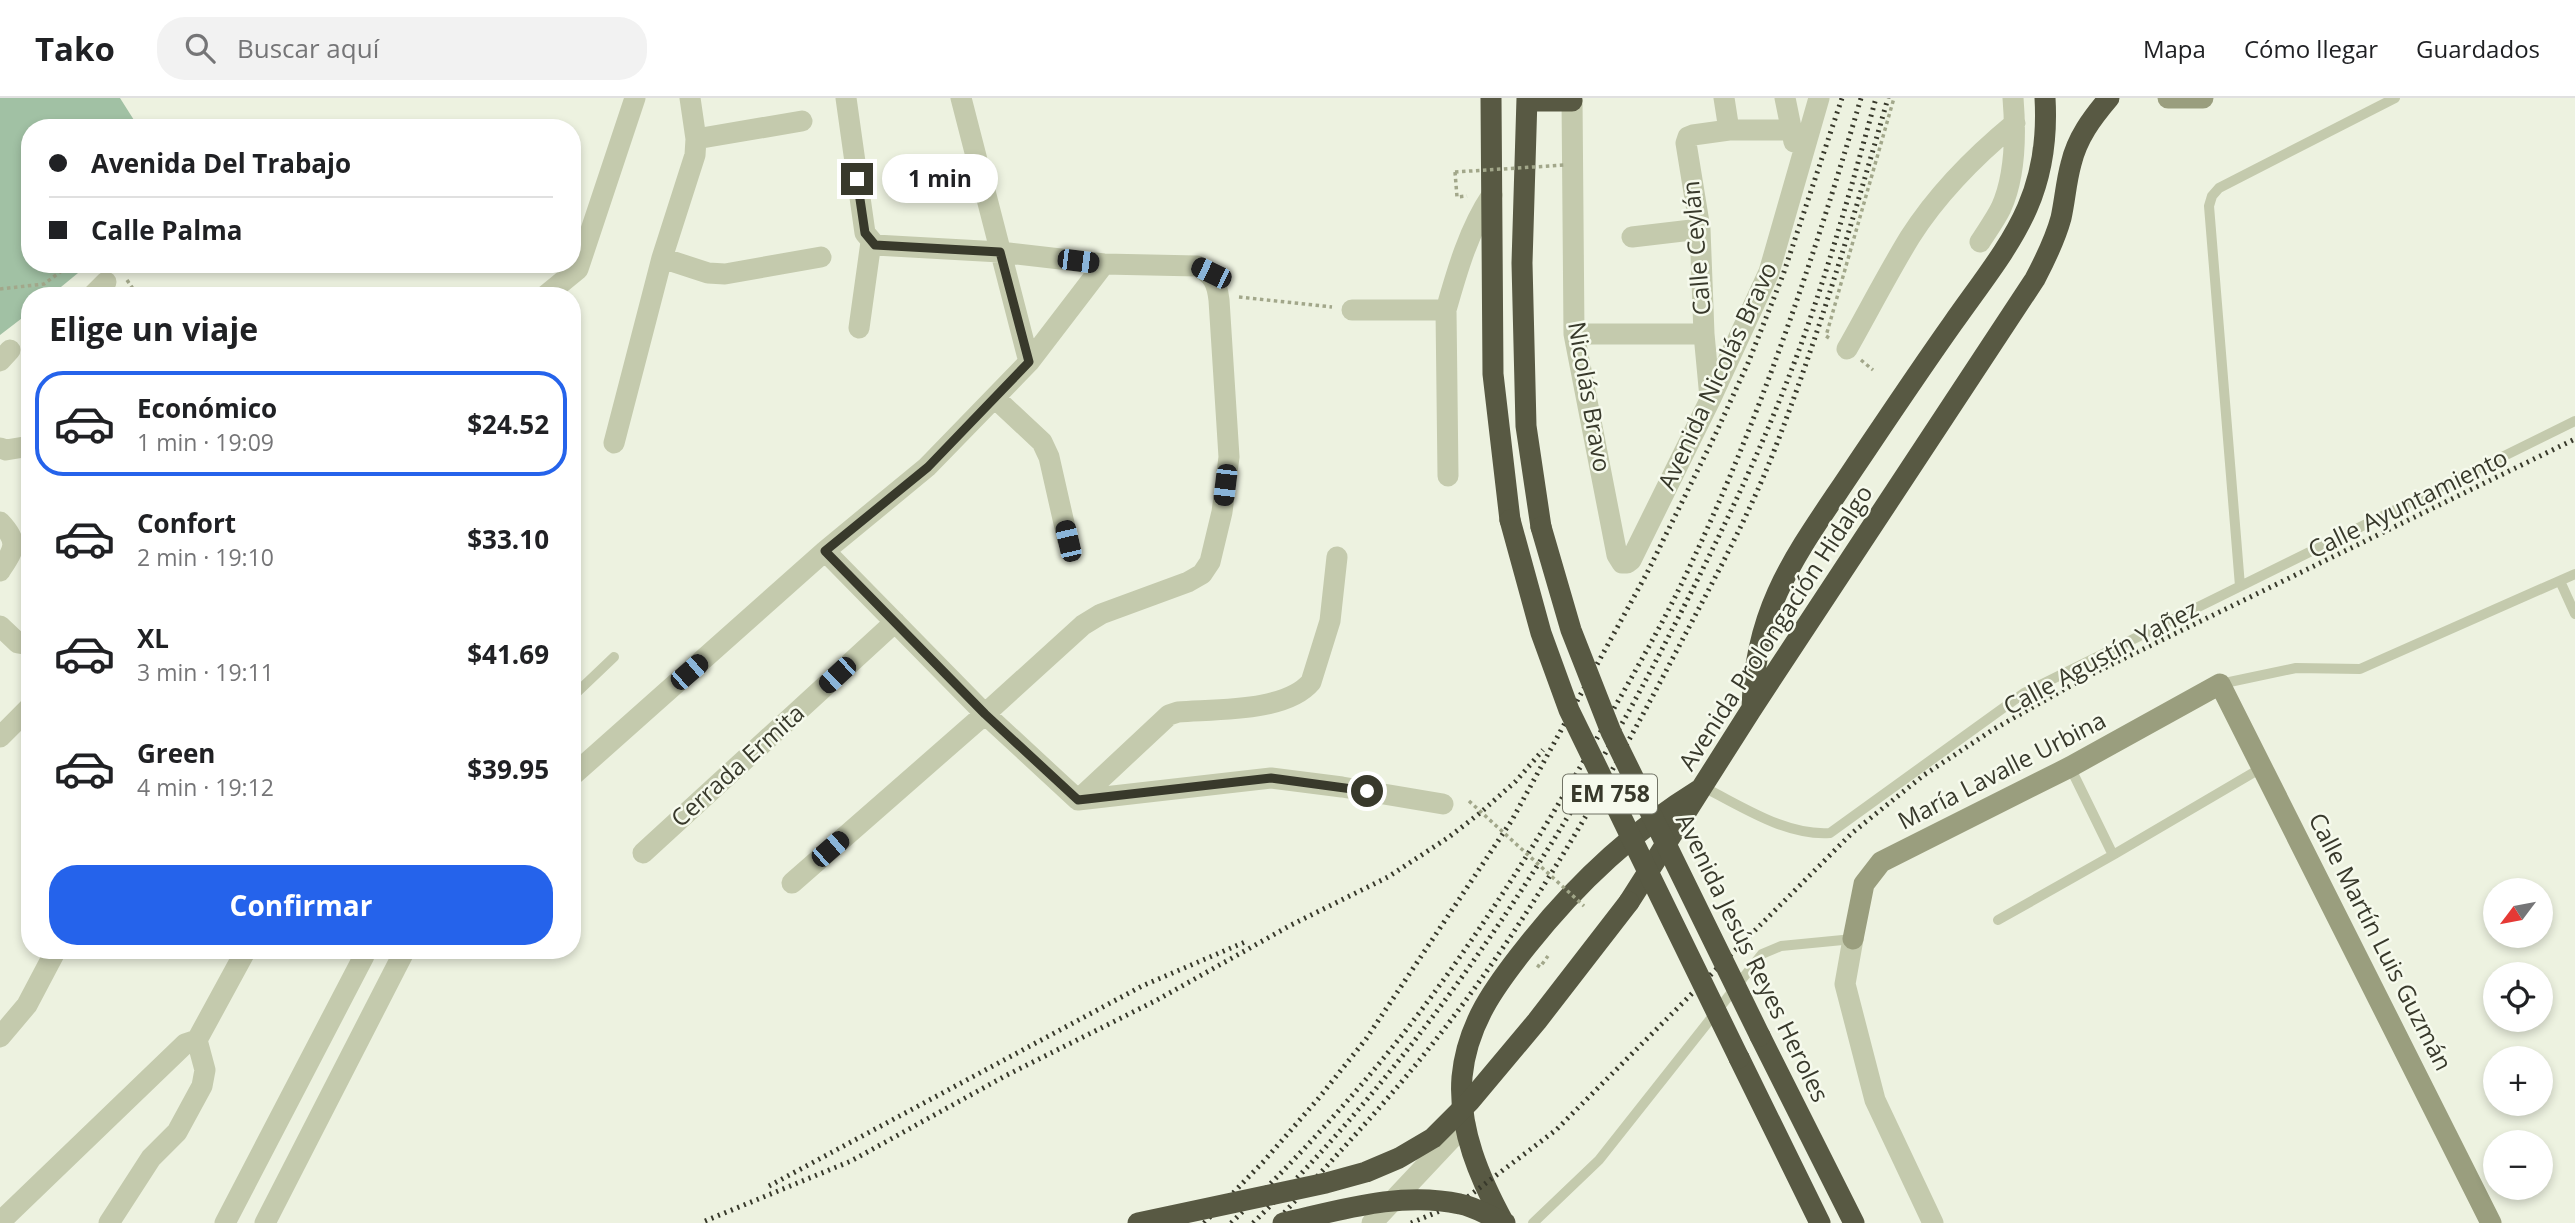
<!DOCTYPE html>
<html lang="es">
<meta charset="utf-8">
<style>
:root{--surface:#fff;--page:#f2f2f2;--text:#202124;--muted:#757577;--line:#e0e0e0;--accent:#2563eb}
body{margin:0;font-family:"Open Sans",sans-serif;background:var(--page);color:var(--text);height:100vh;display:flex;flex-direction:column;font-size:26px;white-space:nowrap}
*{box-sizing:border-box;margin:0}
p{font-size:23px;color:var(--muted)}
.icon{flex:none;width:38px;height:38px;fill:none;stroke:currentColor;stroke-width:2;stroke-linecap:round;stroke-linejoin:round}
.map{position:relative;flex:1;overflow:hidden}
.panel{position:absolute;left:21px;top:189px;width:560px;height:672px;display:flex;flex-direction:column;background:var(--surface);border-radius:28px;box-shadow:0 4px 10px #0003}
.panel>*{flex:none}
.top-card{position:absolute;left:21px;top:21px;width:560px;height:154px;border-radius:28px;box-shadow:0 4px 10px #0003;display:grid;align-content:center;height:154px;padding:0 28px;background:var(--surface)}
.needle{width:46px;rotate:238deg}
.tools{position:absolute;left:2483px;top:780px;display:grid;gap:14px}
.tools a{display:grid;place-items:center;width:70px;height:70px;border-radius:50%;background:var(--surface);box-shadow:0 4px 10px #0003;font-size:35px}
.end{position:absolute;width:32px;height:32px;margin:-16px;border:9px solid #38392b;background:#fff;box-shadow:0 0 0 4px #fff}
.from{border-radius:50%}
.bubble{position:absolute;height:49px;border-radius:24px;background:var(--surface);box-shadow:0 4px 10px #0003;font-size:23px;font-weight:700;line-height:49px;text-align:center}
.car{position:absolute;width:21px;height:42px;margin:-21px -10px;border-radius:9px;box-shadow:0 0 5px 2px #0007;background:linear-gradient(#222 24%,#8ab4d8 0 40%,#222 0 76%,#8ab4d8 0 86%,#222 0)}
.top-card b{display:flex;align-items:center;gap:24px;height:66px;font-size:26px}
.top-card b+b{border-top:2px solid var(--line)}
.top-card i{width:18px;height:18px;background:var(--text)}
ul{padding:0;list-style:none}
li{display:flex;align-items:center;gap:21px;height:105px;margin:0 14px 10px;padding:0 14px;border:4px solid transparent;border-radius:28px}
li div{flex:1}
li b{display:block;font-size:26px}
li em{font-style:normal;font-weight:700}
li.selected{border-color:var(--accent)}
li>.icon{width:63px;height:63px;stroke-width:1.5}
h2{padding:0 28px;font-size:32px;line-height:84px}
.action{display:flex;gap:14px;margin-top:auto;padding:14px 28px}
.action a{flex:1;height:80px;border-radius:28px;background:var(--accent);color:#fff;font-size:28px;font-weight:700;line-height:80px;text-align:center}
header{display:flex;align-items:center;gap:42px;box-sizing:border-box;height:98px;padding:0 35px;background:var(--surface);border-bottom:2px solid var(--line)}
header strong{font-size:33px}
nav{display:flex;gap:38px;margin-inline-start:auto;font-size:24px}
.search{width:490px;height:63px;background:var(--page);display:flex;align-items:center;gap:18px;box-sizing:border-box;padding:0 24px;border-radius:28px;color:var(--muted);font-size:26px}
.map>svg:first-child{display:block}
.green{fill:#a1c1a4}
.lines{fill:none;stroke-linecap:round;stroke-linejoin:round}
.path{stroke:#a2a78a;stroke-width:3.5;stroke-dasharray:3.5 3.5;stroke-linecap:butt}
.lane{stroke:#c4caad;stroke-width:10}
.street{stroke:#c4caad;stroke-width:21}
.secondary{stroke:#9a9e7e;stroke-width:21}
.highway{stroke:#585943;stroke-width:21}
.rail{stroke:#38392b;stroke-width:5;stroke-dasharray:2 5;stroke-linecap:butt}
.path-bridge{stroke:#a2a78a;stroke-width:3.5;stroke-dasharray:3.5 3.5;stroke-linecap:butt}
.highway-bridge{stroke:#585943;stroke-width:21}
.route{stroke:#38392b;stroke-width:9}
.labels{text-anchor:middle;stroke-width:5;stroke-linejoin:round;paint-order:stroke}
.shield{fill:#f6faed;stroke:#717365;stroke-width:2}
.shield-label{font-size:23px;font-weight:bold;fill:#38392b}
.street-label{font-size:24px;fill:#38392b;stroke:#f6faed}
</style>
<header>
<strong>Tako</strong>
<div class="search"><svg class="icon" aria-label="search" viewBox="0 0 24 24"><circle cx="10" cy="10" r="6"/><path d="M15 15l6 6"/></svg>Buscar aquí</div>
<nav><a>Mapa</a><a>Cómo llegar</a><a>Guardados</a></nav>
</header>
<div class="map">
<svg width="2575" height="1125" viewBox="0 0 2575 1125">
<rect width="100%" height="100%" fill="#edf2e0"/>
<path class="green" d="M0 0H120L139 30H30V166H89L50 198H30V214L0 237Z"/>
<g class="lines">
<path class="path" d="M1455 74 1457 99 1467 98
M127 182 138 198
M0 191 44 186 71 166
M1239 199 1332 209
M1829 240 1826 238 1894 0
M1861 262 1873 272
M1537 867 1540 869 1548 858"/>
<path class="lane" d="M2560 483 2575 516
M2240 488 2209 108 2212 98 2219 90 2395 0
M2220 586 2296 570 2360 571 2575 476
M572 599 614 559
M1703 689C1742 708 1785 738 1830 735L2024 595 2575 323
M2113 757 2263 669
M1998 822 2113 757 2070 669
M176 855 178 852
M1533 1125 1599 1062 1762 856 1781 848 1853 841"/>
<path class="street" d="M961 0 1029 264
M1572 0 1574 236 1617 457 1622 465H1627L1631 462 1710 302 1769 174 1819 0
M1724 0 1729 32
M1785 0 1794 44
M696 41 802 23
M1632 139 1700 131
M1980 144C1987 133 1995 122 2001 110 2016 77 2016 36 2013 0
M662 160 708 175 725 176 821 159
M92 198 106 184
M545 198 578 171 635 0
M1352 212H1446C1457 173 1469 131 1492 97
M1446 212 1448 378
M859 230 871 144
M1574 236H1704
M1847 251C1868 214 1888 175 1910 139 1938 95 1975 58 2015 25
M0 263 10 252
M995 300 1042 344 1049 359 1068 443
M1710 300 1704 236 1700 131 1686 45 1688 39 1693 37 1729 32H1791
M614 345 662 160 695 57 696 41 690 0
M0 350 6 352 30 348
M0 424C20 445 14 451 0 473
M825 453 985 616 1078 702 1271 680 1342 689 1443 706
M0 528 18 545 30 547
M0 639 30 609
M572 678 825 453 927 369 1029 264 1104 166
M1078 702 1169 617 1178 614C1216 611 1286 614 1311 584L1330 523 1337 459
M643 755 895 524
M792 785 985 616 1083 527 1101 516 1188 484 1202 476 1210 464 1222 414 1229 359 1219 202C1217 185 1213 176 1197 168L1104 166 1000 154 875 147 865 135 846 0
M1853 841 1845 886 1875 1002 1933 1125
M0 939 27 907 56 852
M0 1124 185 946 197 942 246 852
M109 1125 151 1060 177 1034 202 988 205 972 197 942
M225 1125 364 858V852
M265 1125 405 852
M1372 1125 1465 1026"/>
<path class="secondary" d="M2168 0H2203
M1853 841 1864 786 1881 764 2070 669 2220 586 2491 1125"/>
<path class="highway" d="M1491 0 1493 276 1510 422
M1527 0 1522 165 1526 328 1541 429
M1527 3H1572
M1752 610C1755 505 1799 453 1854 370 1887 321 1919 273 1953 225 2008 147 2051 102 2045 0
M1629 804 1751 612 2035 181C2045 162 2055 142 2061 120 2065 102 2066 84 2071 66 2077 40 2092 20 2109 0
M1760 938 1854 1125
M1739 960 1820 1125
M1504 1125C1480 1081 1458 1031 1462 979 1467 926 1495 888 1527 848 1576 786 1631 734 1699 692"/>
<path class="rail" d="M769 1088 1142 888 1245 844
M705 1123 851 1063 1005 978 1157 902 1291 827 1388 779 1449 739 1480 715 1516 683 1543 652
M1204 1125 1264 1063 1318 1001 1366 941 1512 722 1647 475 1716 335 1748 265 1783 177 1842 0
M1231 1125C1304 1054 1374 977 1434 895 1495 812 1549 724 1600 635 1627 587 1655 540 1679 491 1755 335 1812 167 1861 0
M1253 1125C1425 956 1564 743 1673 530 1715 448 1755 366 1788 281 1824 189 1850 94 1876 0
M1275 1125C1327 1067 1382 1010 1430 949 1527 827 1605 690 1677 552 1711 487 1747 422 1774 353 1819 237 1854 119 1888 0
M1411 1125 1461 1104 1556 1032 1852 735 1924 677 1994 631 2088 578 2575 341"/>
<path class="path-bridge" d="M1455 74 1565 67
M1469 703 1584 808"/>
<path class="highway-bridge" d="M1510 422 1541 535 1569 612 1739 960
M1541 429 1571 532 1611 634 1760 938
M1138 1125 1326 1085 1366 1074 1399 1060 1433 1040 1470 1003 1537 923 1629 804
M1283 1125C1341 1112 1401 1093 1460 1106 1476 1109 1491 1119 1505 1125"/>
</g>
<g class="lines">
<path class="route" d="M857 81 865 135 875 147 1000 154 1029 264 928 369 825 453 985 616 1078 702 1271 680 1367 693"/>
</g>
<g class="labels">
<rect class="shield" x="1563" y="676.5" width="94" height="39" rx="5"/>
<g class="shield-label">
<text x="1610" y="704">EM 758</text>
</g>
<g class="street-label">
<text transform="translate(1697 150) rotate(-95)" y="8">Calle Ceylán</text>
<text transform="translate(1718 278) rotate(-65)" y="8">Avenida Nicolás Bravo</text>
<text transform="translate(1589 299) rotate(80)" y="8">Nicolás Bravo</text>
<text transform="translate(2408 406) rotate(-26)" y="8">Calle Ayuntamiento</text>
<text transform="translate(1776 530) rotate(-57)" y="8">Avenida Prolongación Hidalgo</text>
<text transform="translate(2101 560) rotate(-28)" y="8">Calle Agustín Yañez</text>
<text transform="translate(738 668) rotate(-42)" y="8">Cerrada Ermita</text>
<text transform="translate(2002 673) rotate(-27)" y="8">María Lavalle Urbina</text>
<text transform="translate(2380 844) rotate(63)" y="8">Calle Martín Luis Guzmán</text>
<text transform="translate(1752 860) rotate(64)" y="8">Avenida Jesús Reyes Heroles</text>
</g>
</g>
</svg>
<div class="tools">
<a><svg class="needle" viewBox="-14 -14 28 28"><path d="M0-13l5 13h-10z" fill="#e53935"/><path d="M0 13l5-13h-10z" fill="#757577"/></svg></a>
<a><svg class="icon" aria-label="locate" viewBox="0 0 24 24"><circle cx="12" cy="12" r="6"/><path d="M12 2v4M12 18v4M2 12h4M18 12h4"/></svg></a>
<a>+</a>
<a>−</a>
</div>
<i class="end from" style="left:1367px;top:693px"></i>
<i class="end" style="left:857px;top:81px"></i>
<div class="bubble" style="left:882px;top:56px;width:116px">1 min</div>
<i class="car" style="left:1078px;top:163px;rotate:97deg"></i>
<i class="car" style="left:1211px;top:175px;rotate:296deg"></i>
<i class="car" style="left:1225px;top:387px;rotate:187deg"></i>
<i class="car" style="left:1068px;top:443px;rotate:347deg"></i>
<i class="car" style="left:689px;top:574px;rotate:49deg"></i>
<i class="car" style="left:837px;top:577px;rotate:227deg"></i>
<i class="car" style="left:830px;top:751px;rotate:49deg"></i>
<div class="top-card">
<b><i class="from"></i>Avenida Del Trabajo</b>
<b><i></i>Calle Palma</b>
</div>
<section class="panel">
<h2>Elige un viaje</h2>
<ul>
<li class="selected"><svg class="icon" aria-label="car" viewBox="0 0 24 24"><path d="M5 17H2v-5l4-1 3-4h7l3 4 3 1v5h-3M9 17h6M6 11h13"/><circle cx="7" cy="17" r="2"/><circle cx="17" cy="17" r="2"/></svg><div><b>Económico</b><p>1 min · 19:09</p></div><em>$24.52</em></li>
<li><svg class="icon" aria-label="car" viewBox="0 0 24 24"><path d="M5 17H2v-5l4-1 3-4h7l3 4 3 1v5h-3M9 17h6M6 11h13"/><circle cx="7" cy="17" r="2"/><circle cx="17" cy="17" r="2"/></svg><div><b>Confort</b><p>2 min · 19:10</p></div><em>$33.10</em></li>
<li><svg class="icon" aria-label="car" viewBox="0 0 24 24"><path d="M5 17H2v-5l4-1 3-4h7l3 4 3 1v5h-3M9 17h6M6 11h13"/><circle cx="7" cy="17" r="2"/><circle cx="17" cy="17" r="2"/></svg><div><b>XL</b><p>3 min · 19:11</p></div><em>$41.69</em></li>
<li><svg class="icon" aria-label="car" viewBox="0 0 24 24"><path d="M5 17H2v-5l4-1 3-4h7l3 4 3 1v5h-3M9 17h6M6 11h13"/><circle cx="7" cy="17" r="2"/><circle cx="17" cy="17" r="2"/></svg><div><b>Green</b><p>4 min · 19:12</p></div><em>$39.95</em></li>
</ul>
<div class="action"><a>Confirmar</a></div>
</section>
</div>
